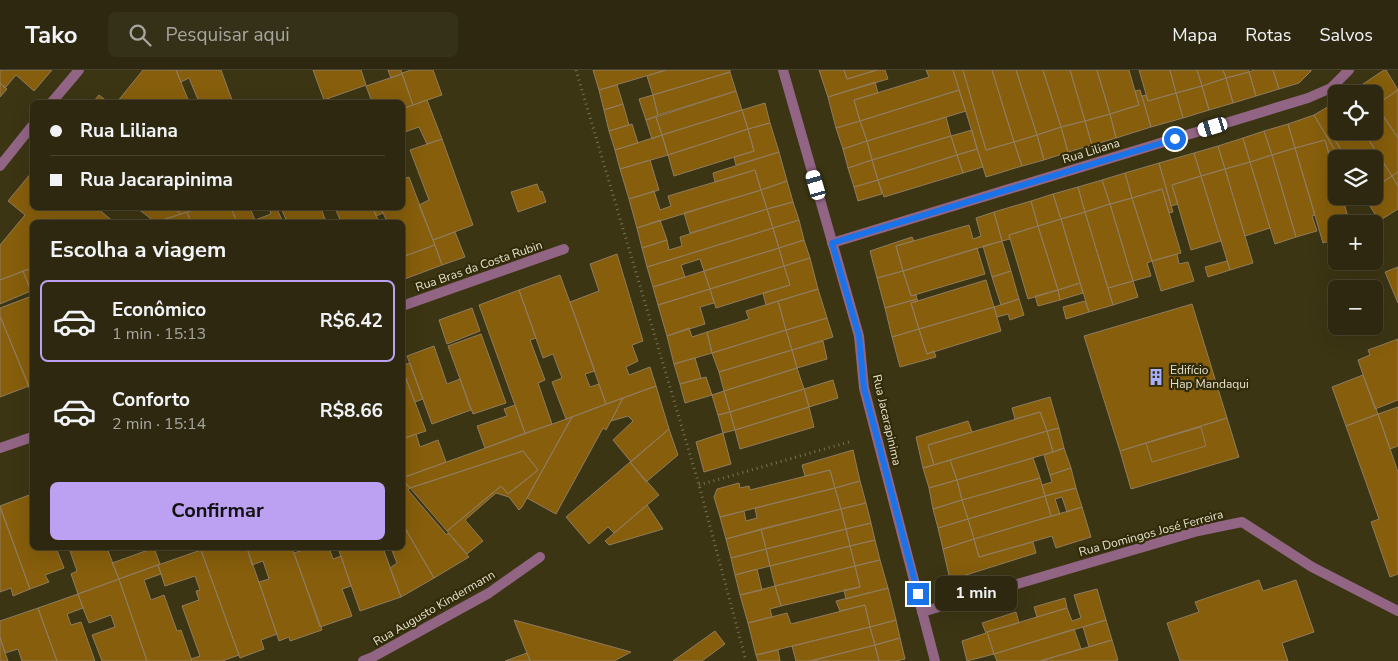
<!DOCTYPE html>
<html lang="pt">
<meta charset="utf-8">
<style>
:root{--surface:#2d280f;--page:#353018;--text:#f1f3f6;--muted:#a7a69e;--line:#48442f;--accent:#bca0f2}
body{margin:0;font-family:"Nunito Sans",sans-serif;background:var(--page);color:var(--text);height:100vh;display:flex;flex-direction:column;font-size:19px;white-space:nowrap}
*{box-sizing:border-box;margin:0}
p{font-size:16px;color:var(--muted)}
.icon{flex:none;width:28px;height:28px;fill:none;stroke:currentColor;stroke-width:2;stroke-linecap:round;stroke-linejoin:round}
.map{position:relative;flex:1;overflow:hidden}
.sheet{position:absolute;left:30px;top:150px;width:375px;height:330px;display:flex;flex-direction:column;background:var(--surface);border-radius:8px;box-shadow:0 5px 20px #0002,0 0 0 1px var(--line)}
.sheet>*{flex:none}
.banner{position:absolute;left:30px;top:30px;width:375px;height:110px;border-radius:8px;box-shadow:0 5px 20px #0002,0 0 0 1px var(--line);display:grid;align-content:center;height:110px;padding:0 20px;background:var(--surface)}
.controls{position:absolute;left:1328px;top:15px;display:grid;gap:10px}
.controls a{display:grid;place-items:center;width:55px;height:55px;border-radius:8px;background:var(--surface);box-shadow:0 5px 20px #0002,0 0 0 1px var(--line);font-size:25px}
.end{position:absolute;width:22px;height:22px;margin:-11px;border:6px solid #1a73e8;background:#fff;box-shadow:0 0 0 2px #fff}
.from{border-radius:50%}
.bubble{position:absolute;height:35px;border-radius:8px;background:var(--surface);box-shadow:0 5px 20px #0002,0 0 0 1px var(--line);font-size:16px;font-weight:700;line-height:35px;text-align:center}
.car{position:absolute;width:15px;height:30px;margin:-15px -8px;border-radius:6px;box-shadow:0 0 4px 1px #0007;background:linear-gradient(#fff 24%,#345 0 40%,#fff 0 76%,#345 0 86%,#fff 0)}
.banner b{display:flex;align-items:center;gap:18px;height:48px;font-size:19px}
.banner b+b{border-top:1px solid var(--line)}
.banner i{width:12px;height:12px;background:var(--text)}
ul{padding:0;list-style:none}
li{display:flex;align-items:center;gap:15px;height:82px;margin:0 10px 8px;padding:0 10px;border:2px solid transparent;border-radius:8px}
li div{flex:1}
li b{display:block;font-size:19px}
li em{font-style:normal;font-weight:700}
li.active{border-color:var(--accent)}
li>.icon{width:45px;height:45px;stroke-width:1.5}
h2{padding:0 20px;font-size:22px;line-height:60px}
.cta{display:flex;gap:10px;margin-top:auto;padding:10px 20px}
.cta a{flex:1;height:58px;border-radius:8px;background:var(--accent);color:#111;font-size:20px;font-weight:700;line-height:58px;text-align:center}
header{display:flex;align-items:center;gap:30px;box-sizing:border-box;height:70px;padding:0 25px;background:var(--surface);border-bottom:1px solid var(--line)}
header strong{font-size:24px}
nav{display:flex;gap:28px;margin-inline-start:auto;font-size:18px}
.search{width:350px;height:45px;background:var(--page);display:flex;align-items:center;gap:12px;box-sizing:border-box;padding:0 18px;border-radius:8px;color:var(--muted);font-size:19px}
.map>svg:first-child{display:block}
.building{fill:#865e0c;stroke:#907c5e}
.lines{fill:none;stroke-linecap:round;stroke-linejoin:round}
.path{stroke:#777155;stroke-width:3;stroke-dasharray:1 4;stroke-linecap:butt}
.minor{stroke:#926584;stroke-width:10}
.route{stroke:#1a73e8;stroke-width:6}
.labels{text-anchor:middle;stroke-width:4.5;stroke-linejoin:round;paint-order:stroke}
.street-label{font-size:12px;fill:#e5e2cf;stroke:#322b09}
.poi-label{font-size:12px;fill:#e5e2cf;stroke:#322b09;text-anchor:start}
</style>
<header>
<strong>Tako</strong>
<div class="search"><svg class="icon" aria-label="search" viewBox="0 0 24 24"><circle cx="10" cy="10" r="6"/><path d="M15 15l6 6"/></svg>Pesquisar aqui</div>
<nav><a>Mapa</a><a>Rotas</a><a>Salvos</a></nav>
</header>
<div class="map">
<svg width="1398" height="591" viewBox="0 0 1398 591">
<rect width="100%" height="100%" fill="#3c3514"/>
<path class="building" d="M0 0H52L34 21 16 5 5 18 0 13Z
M143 0H176L189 32H117Z
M176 0H221L232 30 225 32H199L189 8 181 12Z
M313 0H361L366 15 324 30Z
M388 0H401L402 4 391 8Z
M411 0H433L442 25 413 35 402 3Z
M593 0H666L599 20Z
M666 0H730V2L653 25 647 6Z
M819 0H844L847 9 877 0H885L888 9 828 27Z
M844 0H877L847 9Z
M926 0H953L959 20 860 51 854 30 929 7Z
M953 0H963L986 80 1014 72 1022 96 986 107Z
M963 0H992L1014 72 986 80Z
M992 0H1016L1037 65 1014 72Z
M1016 0H1043L1061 57 1037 65Z
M1043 0H1070L1085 51 1061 57Z
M1070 0H1097L1110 44 1085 51Z
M1097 0H1129L1139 35 1110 44Z
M1139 0H1170L1176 23 1148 31Z
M1170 0H1197L1202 16 1176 23Z
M1197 0H1223L1226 8 1202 16Z
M1223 0H1249V2L1226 8Z
M1254 0H1273L1279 19 1256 26 1249 2Z
M1273 0H1311V1L1299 13 1279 19Z
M1384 0H1386L1398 20 1376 35 1374 31V24H1369L1363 14Z
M730 2 736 21 658 45 653 25Z
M1249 2 1256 26 1233 33 1226 8Z
M402 4 413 35 402 39V32H372L366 16Z
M1226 8 1233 33 1209 40 1202 16Z
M875 12 878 23 854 30 860 51 836 58 828 27Z
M0 13 7 19 0 27Z
M1363 14 1369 24H1348Z
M617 15 623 34 604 40 599 20Z
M1202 16 1209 40 1183 48 1176 23Z
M959 20 966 41 867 71 860 51Z
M1140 20 1151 57 1116 68 1110 44 1139 35 1135 21Z
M1398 20V68L1376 35Z
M736 21 742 40 662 65 656 47Z
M1176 23 1183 48 1151 57 1142 26 1146 25 1148 31Z
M99 25 108 32H93Z
M653 25 658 45 646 50 639 29Z
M427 30 442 69 427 74 419 57 402 63V39Z
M1336 32V60L1331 64 1347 89H1340L1314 45Z
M765 33 770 53 748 59 742 40Z
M623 34 629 55 609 61 604 40Z
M1376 35 1398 68V102L1392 106 1363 61H1374V36Z
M742 40 748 59 668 85 662 65Z
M1110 44 1116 68 1092 75 1085 51Z
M1314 45 1340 89H1336V93L1332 95 1325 70 1295 78 1288 54Z
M656 47 662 65 652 69 646 50Z
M946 47 951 66 872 90 867 71Z
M860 51 867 71 843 79 836 58Z
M1085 51 1092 75 1068 82 1061 57Z
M770 53 779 82 736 95 734 87 754 81 748 59Z
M632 54 638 73 615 80 609 61Z
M1288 54 1295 78 1272 85 1264 61Z
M1061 57 1068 82 1044 90 1037 65Z
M748 59 754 81 674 106 668 85Z
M972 60 977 79 957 85 951 66Z
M1336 60 1363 61 1392 106 1374 118V89H1347L1331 64Z
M1264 61 1272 85 1250 92 1243 68Z
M662 65 668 85 620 99 615 80Z
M1037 65 1044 90 1022 96 1014 72Z
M951 66 957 85 878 110 872 90Z
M1243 68 1250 92 1225 99 1218 76Z
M442 69 473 155 433 170 419 135 429 130 410 80Z
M1325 70 1336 108V126H1342L1350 154H1336V169L1323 173 1295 78Z
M867 71 872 90 848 98 843 79Z
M1218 76 1225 99 1201 106 1194 83Z
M1295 78 1315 145 1312 146 1317 161 1296 167 1272 85Z
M977 79 983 97 963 103 957 85Z
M779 82 787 111 761 120 755 100 715 112 713 103Z
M1194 83 1201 106 1172 115 1178 134 1171 136 1159 93Z
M957 85 963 103 884 127 878 110Z
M1272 85 1296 167 1275 174 1250 92Z
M650 90 659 120 629 129 620 99Z
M872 90 878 110 854 117 848 98Z
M1250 92 1270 158 1245 166 1225 99Z
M1159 93 1173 142 1169 143 1162 119 1132 128 1125 103Z
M1225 99 1253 193 1230 200 1201 106Z
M755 100 761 120 637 158 629 129 654 121 660 140 671 136 668 126Z
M32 102V138H97L114 152H32V198L0 210V175L25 145 8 131Z
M1398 102V116L1392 106Z
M1125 103 1132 128 1110 134 1102 110Z
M1201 106 1221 171 1191 180 1172 115Z
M1392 106 1398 116V139L1379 151 1364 126H1374V118Z
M409 107 435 175 402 187V152H387L381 138H402V109Z
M878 110 882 124 858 131 854 117Z
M1102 110 1110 134 1085 142 1078 117Z
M787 111 793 132 767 139 761 120Z
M537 114 540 122 542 121 546 132 518 142 511 122Z
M1078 117 1085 142 1061 149 1053 124Z
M1162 119 1181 183 1152 191 1132 128Z
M761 120 767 139 690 163 684 143Z
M1053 124 1061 149 1038 156 1031 131Z
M1132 128 1152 191 1147 193 1151 206 1133 211 1110 134Z
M1031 131 1038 156 1009 165 1010 169 1002 171 994 142Z
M793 132 799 150 773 158 767 139Z
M1110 134 1133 211 1108 218 1085 142Z
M137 138H174L181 144 155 152Z
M174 138H200L181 144Z
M200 138H231L237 152H191L187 142Z
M231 138H250L255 150 271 144 269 138H281L277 139 283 152H237Z
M281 138H321L326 152H287Z
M335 138H373L379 152H341Z
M373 138H381L383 143 376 146Z
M767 139 773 158 647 197 642 178 667 170 669 180 682 176 680 167Z
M187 142 191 152H157Z
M994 142 1002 171 903 201 896 176 969 155 973 169 981 166 976 148Z
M1085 142 1113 235 1089 242 1061 149Z
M1061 149 1080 213 1058 220 1038 156Z
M660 150 667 170 642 178 637 158Z
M799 150 804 170 779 178 773 158Z
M1038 156 1058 220 1028 229 1009 165Z
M773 158 779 178 704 201 700 189 681 195 685 207 653 217 647 197Z
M455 162 465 187 442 195 433 170Z
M912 167 914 171 896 176 903 201 877 208 870 181Z
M804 170 810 188 784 196 779 178Z
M1002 171 1011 201 992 207 983 176Z
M435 175 442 195 402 210V187Z
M779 178 784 196 710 219 704 201Z
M977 178 985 204 911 226 903 201Z
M617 184 643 271 632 275 638 291 626 297 629 305 650 297 656 316 606 334 570 232 599 221 590 194Z
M1177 184 1179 194 1188 192 1194 211 1161 221 1152 191Z
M810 188 818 219 766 235 763 223 790 215 784 196Z
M1227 191 1230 200 1208 207 1205 197Z
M784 196 790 215 716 238 710 219Z
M1398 197V233L1385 202Z
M32 198V221H31L23 201Z
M23 201 31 221 0 234V210Z
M704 201 710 219 658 235 653 217Z
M903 201 911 226 916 225 917 229 885 238 877 208Z
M1011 201 1019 229 1001 235 992 207Z
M560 205 595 301 585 304 590 317 599 314 606 334 566 349 552 312 562 308 553 284 543 288 519 220Z
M986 210 994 237 919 259 911 233Z
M1133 211 1138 227 1113 235 1108 218Z
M1080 213 1083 223 1060 230 1058 220Z
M710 219 714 233 700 237 705 254 667 266 658 235Z
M818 219 827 248 786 260 778 231Z
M519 220 536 268 530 270 545 310 538 313 552 354 525 363 479 235Z
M1058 220 1060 230 1038 236 1035 226Z
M32 226V325L0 246V238Z
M917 229 918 231 911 233 919 259 892 267 885 238Z
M1019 229 1024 245 1010 250 1008 244 997 247 994 237Z
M778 231 786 260 712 283 707 262 749 249 746 241Z
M1085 231 1089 242 1066 249 1063 237Z
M1192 234 1227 348 1120 381 1084 266Z
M994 237 1001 261 927 284 919 259Z
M472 238 480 261 447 274 439 250Z
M0 246 29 316 0 327Z
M827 248 833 267 792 280 786 260Z
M689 258 692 267 707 262 712 283 674 294 667 266Z
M919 259 927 284 934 281 936 287 900 297 892 267Z
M786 260 792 280 719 302 712 283Z
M481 264 506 333 473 344 448 276Z
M1398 269V330L1375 339 1358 290 1370 285 1368 280Z
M823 271 827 289 797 298 792 280Z
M434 276 447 314 460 309 471 340 432 354 407 286Z
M792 280 797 298 724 321 719 302Z
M695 288 701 308 680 314 674 294Z
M410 293 423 329 415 332 402 298V295Z
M402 298 426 361 402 369Z
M797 298 804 319 730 342 724 321Z
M1363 305 1378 344 1346 356 1332 317Z
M706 307 712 325 685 333 680 314Z
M833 310 838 328 809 337 804 319Z
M656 316 669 359 631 392 613 370 633 351 628 346 611 351 623 328Z
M804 319 809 337 735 360 730 342Z
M724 321 730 342 718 345 712 325Z
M1050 327 1059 358 1047 361 1040 342 1015 349 1012 338Z
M623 328 606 360 603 358 556 444 527 428 572 347Z
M515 335 525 363 485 378 477 356 507 346 504 339Z
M809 337 814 357 740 379 735 360Z
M1398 337V376L1390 379 1378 344Z
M730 342 735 360 723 363 718 345Z
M1040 342 1047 361 934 395 928 375Z
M1378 344 1398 402V504L1390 507 1371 452 1379 449 1346 356Z
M572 347 522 437 519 440 509 427 496 423 465 450 483 471 467 484 447 461 501 416 508 424 538 400 523 381 410 418 402 409V408Z
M1227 348 1239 387 1131 419 1120 381Z
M968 351 972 362 928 375 934 395 923 398 916 367Z
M1201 357 1206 376 1152 392 1146 373Z
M1059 358 1064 378 1053 382 1047 361Z
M669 359 678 385 646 412 630 392Z
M1047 361 1053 382 957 410 950 390Z
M723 363 731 394 704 402 696 372Z
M416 364 420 377 438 370 446 392 405 407 402 399V369Z
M1064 378 1071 398 1050 405 1044 385Z
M853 380 860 411 835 418 830 400 805 406 802 395Z
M523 381 538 400 508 424 501 416 447 461 410 418Z
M1033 388 1040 408 962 430 957 410Z
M950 390 957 410 929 418 923 398Z
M630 392 659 425 614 463 608 457 589 474 566 447Z
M1071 398 1076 418 1045 426 1042 415 1052 412 1050 405Z
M830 400 835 418 720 447 714 427 717 419 739 413 740 418 749 416 750 420Z
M1040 408 1045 426 968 449 962 430Z
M402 409 410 418 408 420 445 463 446 465 448 463 469 487 434 508 402 453Z
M957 410 962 430 933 439 929 418Z
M860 411 866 433 841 439 835 418Z
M835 418 841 439 726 469 720 447 744 441 746 451 757 448 755 438Z
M1076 418 1082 437 1067 442 1062 427 1055 429 1060 444 1051 446 1045 426Z
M32 424V478H56L64 498 45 505 49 512 30 519 0 436Z
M1045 426 1051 446 974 469 968 449Z
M962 430 968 449 938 458 933 439Z
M866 433 871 453 846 459 841 439Z
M647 435 663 459 609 475 605 471Z
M0 437 30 519 13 526 11 518 0 522Z
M1082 437 1091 467 1056 478 1052 466 979 487 974 469Z
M841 439 846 459 766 479 761 459Z
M968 449 974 469 943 479 938 458Z
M402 453 434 508 401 527 390 498 397 493 391 478H402Z
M871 453 875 470 850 476 846 459Z
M761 459 766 479 731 488 726 469Z
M846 459 850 476 770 496 766 479Z
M974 469 979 487 1033 472 1036 483 950 510 943 479Z
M875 470 880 490 855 496 850 476Z
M850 476 855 496 775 516 770 496Z
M69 478H107L119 509 78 524 71 504 77 501Z
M154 478 160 494 119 509 112 493Z
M207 478H247L277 564 261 570 264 579 240 588 201 480Z
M247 478H292L322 560 290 571 289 567 279 571 259 512 269 509 263 491 252 495Z
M310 478H329L333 489 341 486 351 516 342 519 352 546 320 557 294 483Z
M338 478H383L401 527 360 541Z
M766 479 770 496 735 505 731 488Z
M201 480 239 585 222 591H192L191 589 200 586 182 536 199 530 196 521 200 520 195 506 165 516 158 495Z
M880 490 888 518 846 529 844 520 860 517 855 496Z
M158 495 161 504 144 510 151 530 164 525 177 561 181 560 192 591H147L119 509Z
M855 496 860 517 781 536 775 516Z
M757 499 762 520 740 525 735 505Z
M119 509 147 591H102L92 565 115 557 111 545 89 553 83 538 78 524Z
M1259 510 1263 521 1296 510 1314 562 1282 573 1288 591H1180L1167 553 1199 542 1195 532Z
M775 516 781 536 770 539 772 547 748 553 740 525Z
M888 518 896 550 870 557 865 535 840 541 836 531Z
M1097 519 1106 550 994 584 987 562 1067 538 1072 551 1081 548 1074 525Z
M78 524 83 538 67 544 71 555 81 552 95 591H57L38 538Z
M1065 528 1067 538 1037 547 1034 537Z
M865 535 870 557 756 585 748 553 787 543 791 554Z
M38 538 57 591H22L18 579 5 583 0 567V551Z
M1016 542 1019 553 987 562 994 584 967 591 962 571 986 563 982 553Z
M514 550 555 561 631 582 614 591H530Z
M896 550 900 568 875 575 870 557Z
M1106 550 1112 570 1089 577 1083 557Z
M870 557 875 575 810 591H796L792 576Z
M1074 559 1081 579 1040 591H997L994 584Z
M715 561 725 574 702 591H673Z
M0 567 5 583 8 591H0Z
M900 568 905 589 896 591H879L875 575Z
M1112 570 1118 590 1114 591H1040Z
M875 575 879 591H810Z
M778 580 780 591H758L756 585Z
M527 583 530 591H505Z"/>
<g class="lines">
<path class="path" d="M576 0 699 415 746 591
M699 415 849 372"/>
<path class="minor" d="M783 0 859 266 864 318 935 591
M52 32 79 0
M0 96 32 56
M832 173 1308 28 1331 18 1349 0
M402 236 564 179
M0 378 32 367
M922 542 1198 461 1242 452 1312 497 1398 541
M363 591 373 587 489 523 540 487"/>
</g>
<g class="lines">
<path class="route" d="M918 524 864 318 859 266 832 173 1175 69"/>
</g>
<defs>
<g id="building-bare" transform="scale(1.35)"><path d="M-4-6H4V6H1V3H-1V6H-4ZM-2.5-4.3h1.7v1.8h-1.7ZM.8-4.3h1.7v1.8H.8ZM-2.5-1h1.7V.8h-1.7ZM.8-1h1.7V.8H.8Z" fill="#a8b0fc" stroke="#322b09" stroke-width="2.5" paint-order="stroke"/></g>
</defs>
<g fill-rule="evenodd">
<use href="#building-bare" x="1156" y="307"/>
</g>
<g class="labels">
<g class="street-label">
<text transform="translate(1091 81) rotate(-17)" y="4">Rua Liliana</text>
<text transform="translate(479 196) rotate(-19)" y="4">Rua Bras da Costa Rubin</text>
<text transform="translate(887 350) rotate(77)" y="4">Rua Jacarapinima</text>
<text transform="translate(1151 463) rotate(-15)" y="4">Rua Domingos José Ferreira</text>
<text transform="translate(434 538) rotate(-30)" y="4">Rua Augusto Kindermann</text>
</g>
<g class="poi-label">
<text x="1170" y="304">Edifício<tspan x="1170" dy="14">Hap Mandaqui</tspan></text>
</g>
</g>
</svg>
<div class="controls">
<a><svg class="icon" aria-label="locate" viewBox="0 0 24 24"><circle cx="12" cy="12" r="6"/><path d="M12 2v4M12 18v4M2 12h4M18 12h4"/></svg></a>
<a><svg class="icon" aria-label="layers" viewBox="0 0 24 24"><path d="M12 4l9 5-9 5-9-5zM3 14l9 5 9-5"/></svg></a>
<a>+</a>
<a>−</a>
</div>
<i class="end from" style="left:1175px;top:69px"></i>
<i class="end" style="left:918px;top:524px"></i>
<div class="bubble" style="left:935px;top:506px;width:82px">1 min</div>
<i class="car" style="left:1213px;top:57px;rotate:253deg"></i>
<i class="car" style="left:816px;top:115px;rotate:344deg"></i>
<div class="banner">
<b><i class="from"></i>Rua Liliana</b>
<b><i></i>Rua Jacarapinima</b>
</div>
<section class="sheet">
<h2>Escolha a viagem</h2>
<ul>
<li class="active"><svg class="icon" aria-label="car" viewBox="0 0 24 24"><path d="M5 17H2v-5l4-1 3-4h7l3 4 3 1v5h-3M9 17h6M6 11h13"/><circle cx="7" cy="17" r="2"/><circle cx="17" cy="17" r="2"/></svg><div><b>Econômico</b><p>1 min · 15:13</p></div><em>R$6.42</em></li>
<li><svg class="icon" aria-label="car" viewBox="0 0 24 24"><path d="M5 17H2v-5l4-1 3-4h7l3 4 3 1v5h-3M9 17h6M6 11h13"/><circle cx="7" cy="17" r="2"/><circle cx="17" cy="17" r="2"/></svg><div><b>Conforto</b><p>2 min · 15:14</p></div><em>R$8.66</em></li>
</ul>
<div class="cta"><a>Confirmar</a></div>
</section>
</div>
